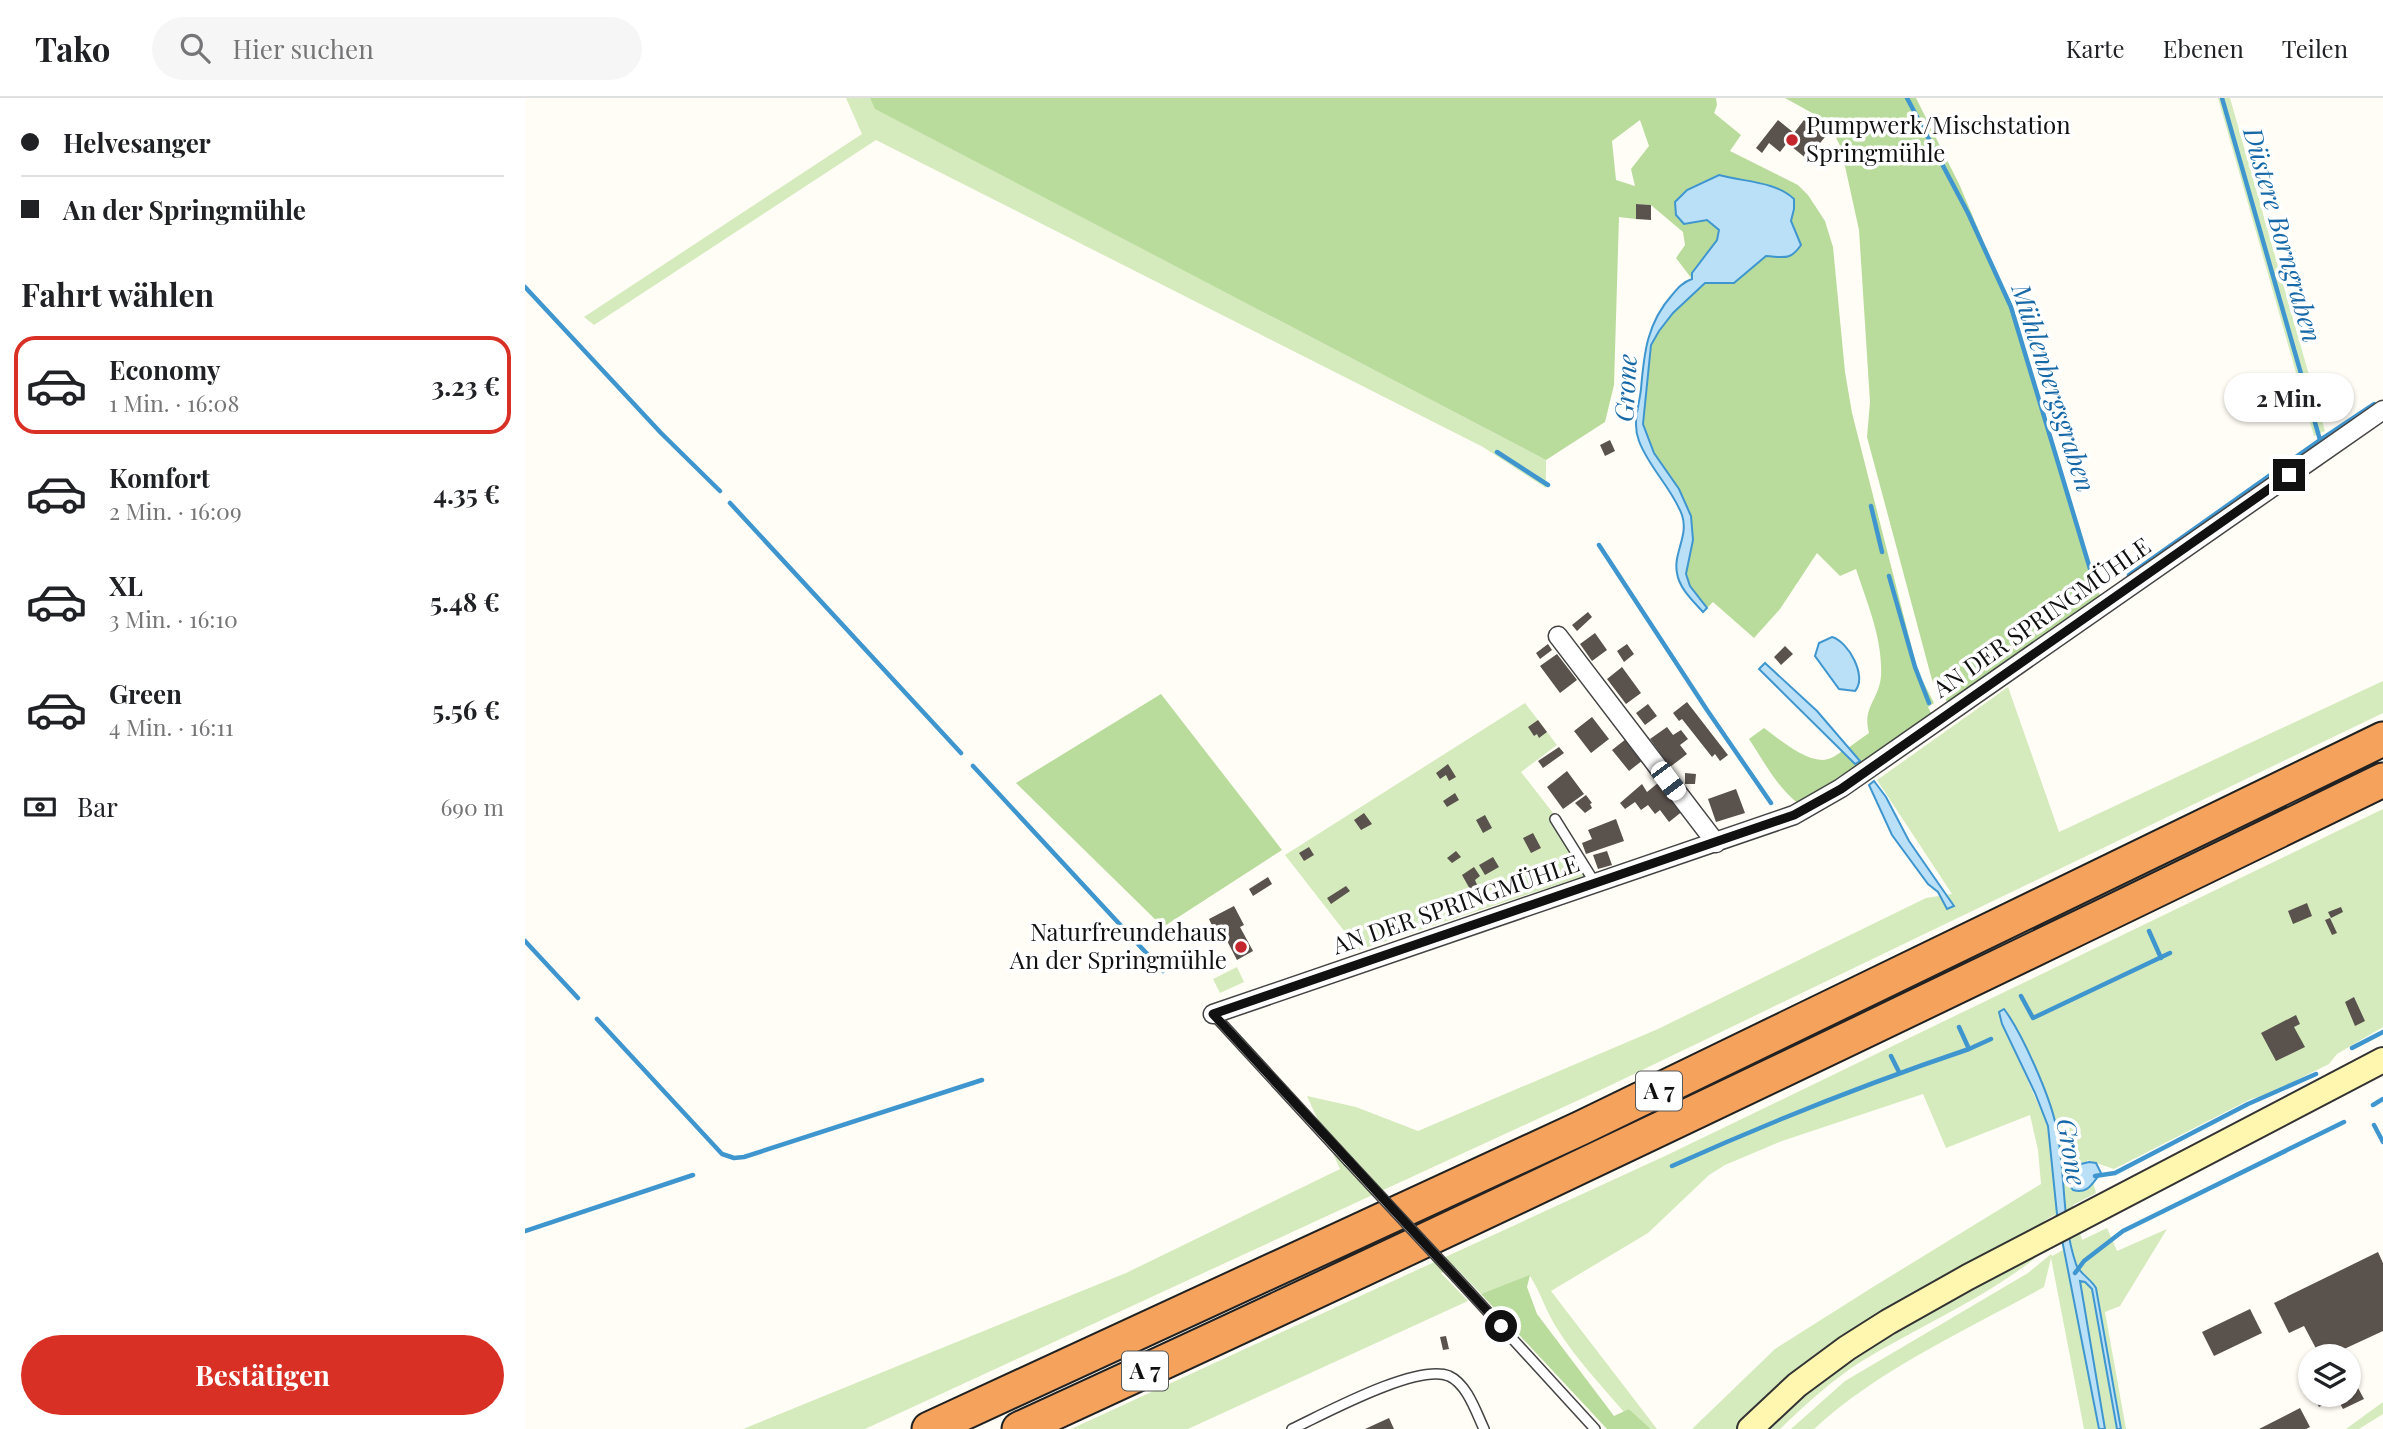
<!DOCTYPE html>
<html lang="de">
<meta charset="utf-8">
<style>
:root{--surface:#fff;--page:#f6f6f6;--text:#202124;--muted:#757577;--line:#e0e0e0;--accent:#d93025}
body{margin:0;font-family:"Playfair Display",serif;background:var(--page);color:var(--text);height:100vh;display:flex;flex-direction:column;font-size:26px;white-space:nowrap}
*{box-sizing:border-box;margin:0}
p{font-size:23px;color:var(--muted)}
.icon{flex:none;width:38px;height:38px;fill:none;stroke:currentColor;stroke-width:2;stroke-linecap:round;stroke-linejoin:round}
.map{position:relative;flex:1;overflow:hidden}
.side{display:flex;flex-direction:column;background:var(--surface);width:525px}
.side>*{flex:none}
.guide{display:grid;align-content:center;height:154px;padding:0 21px;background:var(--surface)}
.buttons{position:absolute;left:1773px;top:1246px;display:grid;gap:14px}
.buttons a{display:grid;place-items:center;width:63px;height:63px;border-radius:50%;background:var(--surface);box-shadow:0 2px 5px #0004;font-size:35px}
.end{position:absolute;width:32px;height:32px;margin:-16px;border:9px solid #111;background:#fff;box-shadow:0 0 0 4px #fff}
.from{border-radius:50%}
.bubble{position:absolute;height:49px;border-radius:24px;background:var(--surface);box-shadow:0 2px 5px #0004;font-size:23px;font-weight:700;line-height:49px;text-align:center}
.car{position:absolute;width:21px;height:42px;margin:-21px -10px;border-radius:9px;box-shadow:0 0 5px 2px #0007;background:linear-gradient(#fff 24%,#345 0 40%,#fff 0 76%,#345 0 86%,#fff 0)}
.guide b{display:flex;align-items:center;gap:24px;height:66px;font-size:26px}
.guide b+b{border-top:2px solid var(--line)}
.guide i{width:18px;height:18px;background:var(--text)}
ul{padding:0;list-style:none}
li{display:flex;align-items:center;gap:21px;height:98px;margin:0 14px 10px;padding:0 7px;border:4px solid transparent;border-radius:21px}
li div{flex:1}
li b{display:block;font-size:26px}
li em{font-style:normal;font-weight:700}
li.on{border-color:var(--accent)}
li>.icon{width:63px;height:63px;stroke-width:1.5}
h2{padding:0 21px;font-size:32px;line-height:84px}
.pay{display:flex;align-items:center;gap:18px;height:77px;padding:0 21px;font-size:26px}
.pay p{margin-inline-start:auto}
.cta{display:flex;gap:14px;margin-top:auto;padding:14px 21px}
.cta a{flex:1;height:80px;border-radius:42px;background:var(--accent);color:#fff;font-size:28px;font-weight:700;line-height:80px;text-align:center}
header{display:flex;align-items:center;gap:42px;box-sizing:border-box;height:98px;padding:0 35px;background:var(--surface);border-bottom:2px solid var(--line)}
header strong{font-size:33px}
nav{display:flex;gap:38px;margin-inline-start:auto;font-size:24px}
.search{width:490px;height:63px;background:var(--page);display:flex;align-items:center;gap:18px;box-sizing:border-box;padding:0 24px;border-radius:38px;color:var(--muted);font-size:26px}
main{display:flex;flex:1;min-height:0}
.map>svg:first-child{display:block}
.green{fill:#d5ebbd}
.forest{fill:#b9dc9c;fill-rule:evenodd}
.water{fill:#b9e0f7;stroke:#3f96cf;stroke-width:2}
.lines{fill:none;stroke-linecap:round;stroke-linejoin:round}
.stream{stroke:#3f96cf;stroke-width:4.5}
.building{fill:#5a524d}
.service-casing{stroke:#444;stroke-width:12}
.minor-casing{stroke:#444;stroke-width:21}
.secondary-casing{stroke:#333;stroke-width:28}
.motorway-casing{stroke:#222;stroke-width:37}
.service{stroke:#fff;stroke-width:9}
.minor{stroke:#fff;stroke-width:18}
.secondary{stroke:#fff6b0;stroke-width:24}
.motorway{stroke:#f5a25d;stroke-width:33}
.service-bridge-casing{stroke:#444;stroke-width:12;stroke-linecap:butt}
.service-bridge{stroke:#fff;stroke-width:9}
.route{stroke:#111;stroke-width:9}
.poi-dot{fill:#c4262e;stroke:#fff;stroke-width:2.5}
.labels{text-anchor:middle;stroke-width:7;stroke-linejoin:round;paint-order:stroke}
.shield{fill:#fff;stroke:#585858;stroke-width:2}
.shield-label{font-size:23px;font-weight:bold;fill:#111}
.poi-label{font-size:24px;fill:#111;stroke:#fff;text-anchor:start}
.street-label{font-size:24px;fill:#111;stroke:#fff}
.water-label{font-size:26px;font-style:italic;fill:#1768a6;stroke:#fff}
</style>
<header>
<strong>Tako</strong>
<div class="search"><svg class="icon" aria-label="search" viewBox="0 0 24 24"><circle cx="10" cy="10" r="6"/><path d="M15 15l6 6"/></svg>Hier suchen</div>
<nav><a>Karte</a><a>Ebenen</a><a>Teilen</a></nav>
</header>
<main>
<section class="side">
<div class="guide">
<b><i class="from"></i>Helvesanger</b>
<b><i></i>An der Springmühle</b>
</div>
<h2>Fahrt wählen</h2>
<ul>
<li class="on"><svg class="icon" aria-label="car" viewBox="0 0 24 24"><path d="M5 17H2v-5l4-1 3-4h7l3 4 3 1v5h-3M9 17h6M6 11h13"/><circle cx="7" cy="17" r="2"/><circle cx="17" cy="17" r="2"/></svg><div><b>Economy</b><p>1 Min. · 16:08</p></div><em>3.23 €</em></li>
<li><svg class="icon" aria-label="car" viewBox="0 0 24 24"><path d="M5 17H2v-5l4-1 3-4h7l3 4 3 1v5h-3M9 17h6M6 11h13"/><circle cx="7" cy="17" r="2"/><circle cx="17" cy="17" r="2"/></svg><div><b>Komfort</b><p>2 Min. · 16:09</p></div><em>4.35 €</em></li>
<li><svg class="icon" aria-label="car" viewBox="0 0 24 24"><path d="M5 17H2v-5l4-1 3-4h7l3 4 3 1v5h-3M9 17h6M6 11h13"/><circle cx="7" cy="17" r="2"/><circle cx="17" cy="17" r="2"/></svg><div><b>XL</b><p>3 Min. · 16:10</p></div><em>5.48 €</em></li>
<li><svg class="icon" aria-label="car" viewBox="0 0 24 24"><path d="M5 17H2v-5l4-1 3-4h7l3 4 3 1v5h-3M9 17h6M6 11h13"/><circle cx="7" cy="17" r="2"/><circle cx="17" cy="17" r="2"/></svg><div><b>Green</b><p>4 Min. · 16:11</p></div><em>5.56 €</em></li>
</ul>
<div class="pay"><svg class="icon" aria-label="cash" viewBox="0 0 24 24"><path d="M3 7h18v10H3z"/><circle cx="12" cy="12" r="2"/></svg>Bar<p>690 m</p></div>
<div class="cta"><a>Bestätigen</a></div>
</section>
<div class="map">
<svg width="1858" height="1331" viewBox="0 0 1858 1331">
<rect width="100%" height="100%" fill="#fffdf5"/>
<path class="green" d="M321 0H345L351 11 1021 362V390L958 349 351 42 69 227 59 219 337 36Z
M1693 0H1705L1800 333 1789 338Z
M1858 583V615L1082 989 340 1331H218L601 1175 815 1071 782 998 831 1009 893 1033 1133 931 1401 800 1427 796 1352 682 1483 589 1534 734Z
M1000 605 1032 647 996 674 1028 715 1027 723 1059 778 834 852 760 757Z
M1858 711V929L1812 956 1804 966 1744 996 1726 1001 1589 1071 1562 1062 1571 1095 1548 1107 1557 1142 1582 1130 1592 1153 1642 1131 1595 1208 1580 1214 1601 1331H1596L1571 1190 1559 1175 1551 1170 1540 1111 1531 1028 1509 968 1495 938 1485 943 1523 1028 1532 1116 1574 1331H1559L1526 1160 1519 1189C1442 1232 1354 1271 1289 1331H1266L1320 1283 1503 1175 1526 1156 1527 1158 1538 1152 1529 1117 1519 1123 1520 1128 1214 1331H1167L1250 1251 1348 1189 1516 1086 1513 1052 1505 1017 1421 1050 1398 996 1257 1043 1200 1067 1184 1077 1123 1135 1026 1193 1132 1331H1126L1104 1311 1099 1314C1076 1287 1051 1261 1033 1232 1021 1214 1016 1195 1005 1178L956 1196 930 1169 916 1175 943 1203 663 1331H546L1140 1058Z
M712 869 719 884 695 895 688 881Z
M1520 1152C1466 1198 1398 1226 1337 1263 1307 1282 1281 1306 1255 1331H1240L1309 1271 1399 1214Z
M1554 1183 1560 1184 1567 1191 1592 1331H1580Z
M1858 1304V1316L1834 1331H1821Z"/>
<path class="forest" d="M345 0H1191L1192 7 1189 15 1216 37 1205 53 1273 87 1283 97 1300 123 1308 149 1320 274 1327 315 1393 574 1409 605 1403 609 1407 617 1274 706C1253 691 1238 662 1224 641L1239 630C1254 641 1284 667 1303 661 1308 660 1313 656 1317 653L1330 666 1335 662 1323 650 1344 635C1337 609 1354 602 1356 578 1358 541 1342 505 1331 471L1315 478 1292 455 1255 511 1229 540 1188 504 1182 510 1165 488 1161 476 1168 442 1154 391 1129 355 1118 326 1126 247 1134 233 1148 215 1180 186 1170 185 1151 160 1160 147 1158 134 1126 107 1111 106V121L1094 119 1089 287 1080 324 1021 362 350 11ZM1115 22 1124 48 1106 71 1110 88 1091 82 1087 43Z
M1260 0H1391L1435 88 1486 209 1575 498 1423 605 1407 582 1342 339 1345 304 1334 132 1316 50 1307 31 1298 21Z
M636 596 757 752 638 829 491 685Z
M1005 1177 1002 1189 1012 1216 1089 1318 1104 1311 1126 1331H1082L956 1196Z"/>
<path class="water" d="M1194 77C1219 84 1250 83 1269 101V111L1266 123 1276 147C1265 163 1259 159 1241 158L1209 185H1180L1148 215 1134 233 1126 247 1118 326 1129 355 1154 391 1166 418 1168 442 1161 476 1165 488 1182 510 1178 514C1168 503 1154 490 1152 475 1148 455 1164 438 1157 417 1147 390 1124 370 1114 343 1107 325 1114 309 1116 291 1119 255 1122 225 1147 197 1153 190 1158 184 1167 181V175L1192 142 1194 132 1182 122 1159 126 1151 117 1150 104 1162 92Z
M1307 539C1323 543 1343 579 1330 593L1314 591 1290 558 1294 545Z
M1240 565 1292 613 1335 663 1330 666 1234 571Z
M1349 683 1361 699 1384 743 1429 808 1422 811 1413 794 1403 786 1367 737 1344 687Z
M1479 911C1497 935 1525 998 1531 1028 1541 1073 1536 1122 1551 1166 1553 1174 1566 1181 1571 1190L1596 1331H1592L1567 1191 1560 1184 1555 1183 1580 1331H1574L1532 1116 1523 1028 1510 995 1477 926 1474 914Z
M1564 1064 1571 1065 1576 1075C1568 1083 1564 1097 1548 1092L1545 1088 1549 1080 1546 1071 1552 1067Z"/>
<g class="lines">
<path class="stream" d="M1382 0 1443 115 1486 209 1569 484
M0 189 136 335 195 393
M1795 342 1849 306
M972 354 1023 387
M205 405 436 655
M1346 408 1357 454
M1074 447 1182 612 1246 705
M1604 477 1795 342 1697 0
M1364 478 1390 569 1404 605
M448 668 638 873
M1624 833 1636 860
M0 843 53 900
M1496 898 1508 920 1645 855
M72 921 197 1056 209 1060 219 1059 457 982
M1434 929 1444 951 1466 941
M1827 950 1858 934
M1366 958 1374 974
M1848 1007 1858 1001
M1849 1027 1858 1044
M1147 1068C1245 1024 1343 985 1444 951
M1570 1078 1590 1075 1723 1006 1791 976
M0 1133 168 1077
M1550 1175 1559 1163 1598 1133 1819 1024"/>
</g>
<path class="building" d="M1253 22 1269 35 1279 22 1300 39 1282 61 1262 45 1255 54 1244 45 1237 55 1231 50Z
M1111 106 1126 107V122L1111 121Z
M1085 342 1090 353 1080 358 1075 347Z
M1063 514 1067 519 1052 533 1047 527Z
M1070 535 1082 552 1067 563 1055 546Z
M1023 546 1027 552 1015 561 1011 555Z
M1102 546 1109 556 1099 564 1092 553Z
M1260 548 1268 556 1256 567 1249 559Z
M1032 556 1052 582 1035 595 1015 568Z
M1097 569 1116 595 1101 606 1082 581Z
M1162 604 1203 657 1195 663 1190 656 1187 659 1157 621 1154 623 1148 615Z
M1123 606 1132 618 1120 627 1111 615Z
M1067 619 1084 641 1066 655 1049 633Z
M1013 622 1022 634 1014 640 1012 636 1009 638 1003 629Z
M1142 629 1148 637 1156 632 1163 641 1155 647 1162 656 1145 669 1125 641Z
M1101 641 1118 662 1104 673 1087 652Z
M1034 649 1039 655 1018 670 1013 663Z
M923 666 931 679 924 683 921 677 915 681 911 675Z
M1042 673 1059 696 1038 711 1022 689Z
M1160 675 1171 676 1170 686H1160Z
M1133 685 1136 688 1139 686 1159 712 1144 724 1135 712 1130 716 1123 707 1116 712 1110 704 1100 711 1095 705 1117 686 1122 694Z
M1211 691 1220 715 1191 724 1183 701Z
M930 695 934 702 922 709 918 703Z
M1061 697 1067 705 1065 706 1067 710 1060 715 1050 705Z
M839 715 847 726 836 732 829 722Z
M960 717 967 730 958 735 951 722Z
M1091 721 1099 743 1061 756 1057 745 1067 741 1063 732Z
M1008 735 1016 750 1006 755 998 740Z
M784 749 789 757 779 763 774 755Z
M931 753 936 759 927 765 922 760Z
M1082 753 1087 767 1073 771 1068 757Z
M968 759 974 769 960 777 954 767Z
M949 769 955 778 950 782 953 789 946 793 937 777Z
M743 779 747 786 728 798 724 791Z
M821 788 825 793 806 806 802 800Z
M1782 805 1787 818 1768 826 1763 813Z
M709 808 719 827 715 829 728 853 712 862 699 837 693 840 684 821Z
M1816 809 1818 814 1806 820 1803 814Z
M1805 820 1812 835 1807 837 1800 822Z
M666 853 671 862 663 866 657 857Z
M1829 899 1840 923 1830 928 1820 904Z
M1771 917 1775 926 1769 929 1780 949 1751 963 1736 935Z
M1853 1154 1858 1165V1233L1804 1258H1795L1779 1228 1764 1235 1749 1205Z
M1725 1211 1737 1235 1689 1258 1677 1234Z
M921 1238 924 1251 918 1252 915 1239Z
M1785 1268V1291L1776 1273Z
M1832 1288 1839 1301 1818 1311 1812 1300 1794 1309 1788 1297H1824V1293Z
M1775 1310 1785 1329 1781 1331H1734Z
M864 1320 869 1331H840Z"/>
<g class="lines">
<g class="service-casing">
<path id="service" d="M1030 721 1070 785
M688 916 823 1063
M941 1190 1070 1331
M767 1331C799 1316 892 1265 924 1278 942 1286 951 1314 959 1331"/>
</g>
<g class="minor-casing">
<path id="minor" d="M1033 538 1191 745
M688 916 1269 717 1316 690 1858 312"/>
</g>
<g class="secondary-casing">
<path id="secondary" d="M1225 1331 1272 1287 1322 1250 1363 1224 1443 1179 1858 962"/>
</g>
<g class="motorway-casing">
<path id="motorway" d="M404 1331 1056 1030 1858 641
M494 1331C952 1121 1405 903 1858 682"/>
</g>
<use href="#service" class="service"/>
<use href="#minor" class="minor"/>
<use href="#secondary" class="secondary"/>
<use href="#motorway" class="motorway"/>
<g class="service-bridge-casing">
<path id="service-bridge" d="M823 1063 941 1190"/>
</g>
<use href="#service-bridge" class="service-bridge"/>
</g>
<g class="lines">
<path class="route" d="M976 1228 688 916 1269 717 1316 691 1764 377"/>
</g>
<g class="poi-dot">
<circle cx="1267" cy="42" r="7"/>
<circle cx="716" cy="849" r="7"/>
</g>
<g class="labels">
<g class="shield">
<rect x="1111" y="973.5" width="46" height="39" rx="5"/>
<rect x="597" y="1253.5" width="46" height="39" rx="5"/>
</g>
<g class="shield-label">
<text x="1134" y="1001">A 7</text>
<text x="620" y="1281">A 7</text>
</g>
<g class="poi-label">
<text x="1281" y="36">Pumpwerk/Mischstation<tspan x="1281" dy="28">Springmühle</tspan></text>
<text x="702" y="843" text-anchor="end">Naturfreundehaus<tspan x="702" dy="28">An der Springmühle</tspan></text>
</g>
<g class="street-label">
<text transform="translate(1517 520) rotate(-35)" y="8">AN DER SPRINGMÜHLE</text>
<text transform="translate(931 807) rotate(-19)" y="8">AN DER SPRINGMÜHLE</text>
</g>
<g class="water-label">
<text transform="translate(1757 137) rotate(74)" y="9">Düstere Borngraben</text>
<text transform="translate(1101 290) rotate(-87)" y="9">Grone</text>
<text transform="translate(1528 290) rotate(72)" y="9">Mühlenbergsgraben</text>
<text transform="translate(1546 1054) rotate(80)" y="9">Grone</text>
</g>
</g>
</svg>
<div class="buttons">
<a><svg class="icon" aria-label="layers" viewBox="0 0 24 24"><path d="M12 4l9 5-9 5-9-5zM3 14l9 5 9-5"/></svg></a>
</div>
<i class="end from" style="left:976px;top:1228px"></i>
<i class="end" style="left:1764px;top:377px"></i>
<div class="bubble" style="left:1699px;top:275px;width:130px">2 Min.</div>
<i class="car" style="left:1143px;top:683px;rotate:143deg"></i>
</div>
</main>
